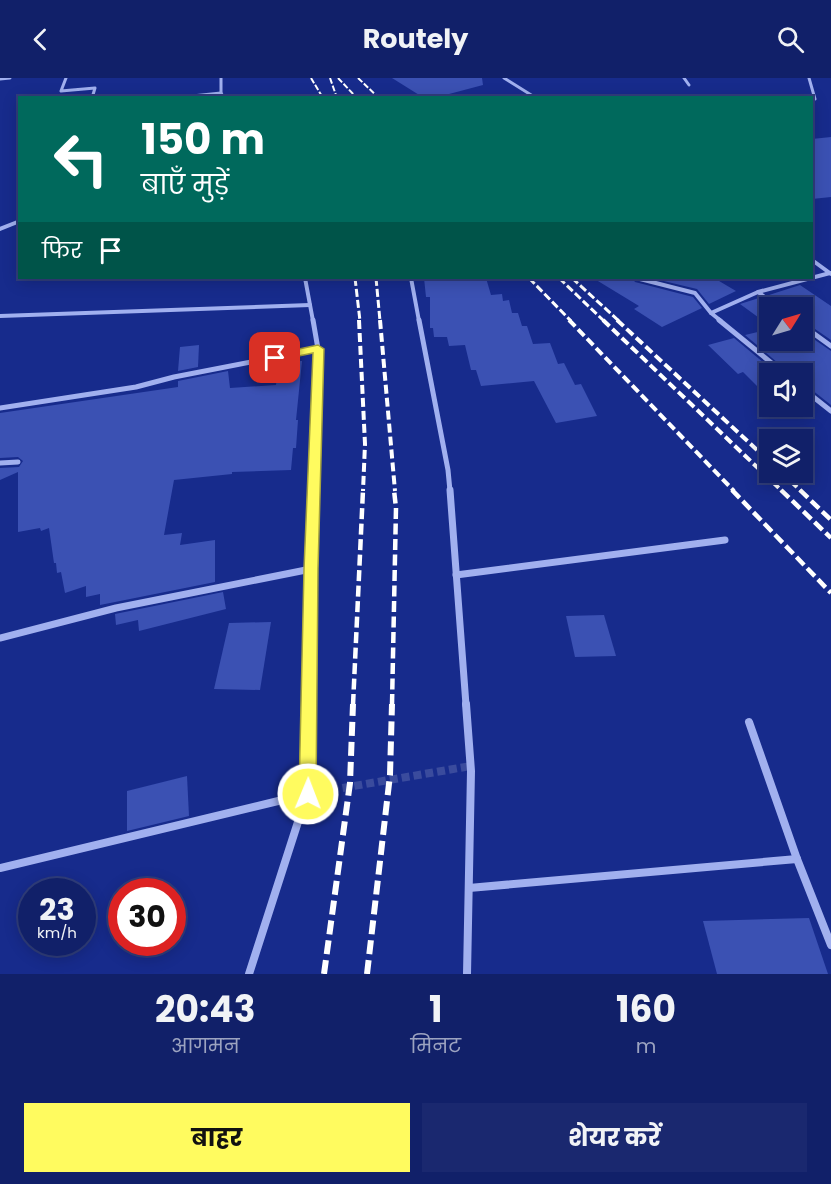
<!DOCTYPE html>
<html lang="hi">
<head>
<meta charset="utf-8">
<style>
	:root { --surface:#112069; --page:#1a286f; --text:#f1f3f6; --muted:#9ca3c0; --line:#303e7d; --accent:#fffb5f }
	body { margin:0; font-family:Poppins,"Noto Sans Devanagari",sans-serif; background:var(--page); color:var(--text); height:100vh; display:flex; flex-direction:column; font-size:22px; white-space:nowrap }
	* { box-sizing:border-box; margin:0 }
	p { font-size:20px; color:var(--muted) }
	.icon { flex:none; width:33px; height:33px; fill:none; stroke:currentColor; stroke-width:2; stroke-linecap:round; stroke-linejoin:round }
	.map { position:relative; height:896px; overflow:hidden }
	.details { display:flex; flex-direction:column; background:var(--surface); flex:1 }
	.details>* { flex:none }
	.guide { position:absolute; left:18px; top:18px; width:795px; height:183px; border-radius:0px; box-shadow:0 3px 15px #0003,0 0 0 2px var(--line); background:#00695c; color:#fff; overflow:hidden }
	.needle { width:39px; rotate:53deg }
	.controls { position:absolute; left:759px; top:219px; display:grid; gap:12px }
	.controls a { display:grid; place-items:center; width:54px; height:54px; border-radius:0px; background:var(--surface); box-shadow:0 3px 15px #0003,0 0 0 2px var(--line); font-size:30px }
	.speed { position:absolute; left:18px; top:800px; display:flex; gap:12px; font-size:30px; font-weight:700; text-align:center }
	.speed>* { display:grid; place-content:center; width:78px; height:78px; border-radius:50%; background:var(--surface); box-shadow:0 3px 15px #0003,0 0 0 2px var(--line); line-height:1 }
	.speed small { font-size:15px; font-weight:400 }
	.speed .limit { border:9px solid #d22; background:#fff; color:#111 }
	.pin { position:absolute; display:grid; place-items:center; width:51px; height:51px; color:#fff; margin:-26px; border-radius:12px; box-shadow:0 3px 9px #0006 }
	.me { position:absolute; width:66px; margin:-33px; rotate:1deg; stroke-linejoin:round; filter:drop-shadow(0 0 4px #0008) }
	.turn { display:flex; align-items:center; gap:21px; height:126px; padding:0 24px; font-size:27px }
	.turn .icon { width:78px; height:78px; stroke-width:2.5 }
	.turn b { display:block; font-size:42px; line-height:51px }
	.then { display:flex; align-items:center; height:57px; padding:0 24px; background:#0003; gap:12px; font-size:22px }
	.eta { display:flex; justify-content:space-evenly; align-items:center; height:102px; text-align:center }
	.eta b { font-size:36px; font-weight:700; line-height:42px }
	.cta { display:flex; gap:12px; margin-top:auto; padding:12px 24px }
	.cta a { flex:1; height:69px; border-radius:0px; background:var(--accent); color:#111; font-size:24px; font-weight:700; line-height:69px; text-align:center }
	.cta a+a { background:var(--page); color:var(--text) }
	header { display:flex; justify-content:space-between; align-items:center; height:78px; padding:0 24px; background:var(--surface); font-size:27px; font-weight:700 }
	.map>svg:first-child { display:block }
	.building { fill:#3b51b3 }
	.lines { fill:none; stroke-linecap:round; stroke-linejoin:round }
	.street-tunnel { stroke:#3a4b9d; stroke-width:8; stroke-dasharray:8 4; stroke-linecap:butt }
	.street-far4 { stroke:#a1b0ef; stroke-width:3 }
	.street-far3 { stroke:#a1b0ef; stroke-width:4 }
	.street-far2 { stroke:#a1b0ef; stroke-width:5 }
	.street-far1 { stroke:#a1b0ef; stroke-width:7 }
	.street { stroke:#a1b0ef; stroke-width:8 }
	.rail-far4 { stroke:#fff; stroke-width:2; stroke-dasharray:6 2; stroke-linecap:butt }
	.rail-far3 { stroke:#fff; stroke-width:3; stroke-dasharray:8 3; stroke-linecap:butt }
	.rail-far2 { stroke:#fff; stroke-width:4; stroke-dasharray:9 4; stroke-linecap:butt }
	.rail-far1 { stroke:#fff; stroke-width:4.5; stroke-dasharray:11 4.5; stroke-linecap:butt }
	.rail { stroke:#fff; stroke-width:6; stroke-dasharray:14 6; stroke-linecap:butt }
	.route { fill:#fffb5f; stroke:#a6a33e; stroke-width:1.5 }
</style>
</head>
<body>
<header><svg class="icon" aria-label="back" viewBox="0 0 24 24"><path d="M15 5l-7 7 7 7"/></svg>Routely<svg class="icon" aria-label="search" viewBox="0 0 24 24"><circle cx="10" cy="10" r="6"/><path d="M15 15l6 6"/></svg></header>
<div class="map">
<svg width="831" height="896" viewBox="0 0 831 896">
	<rect width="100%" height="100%" fill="#172b8c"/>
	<!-- building -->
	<g class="building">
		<path d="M392,0H482L483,7L434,20H424Z"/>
		<path d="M831,59V119L812,121V61Z"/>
		<path d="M424,200H486L491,217L502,216L503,223L509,222L512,235H518L522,248H527L533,266L550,265L558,286L564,285L575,307L581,306L597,338L556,345L534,303L481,308L476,292H471L465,267L449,268L447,259H434L433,250H430V219H426Z"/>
		<path d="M593,200H632L635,204L693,219L702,230L662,249L634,231L639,228Z"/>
		<path d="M651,200H714L736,213L709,226L697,211Z"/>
		<path d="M800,207L831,228V262L802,242V230H783L769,217Z"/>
		<path d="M759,220L772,230H770V248L740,226Z"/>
		<path d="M770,251V262H802V253L831,273V327L802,304V296H791L745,257Z"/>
		<path d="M734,260L770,290V321L743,294L738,296L708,267Z"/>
		<path d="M199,267L198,289L178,293L180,269Z"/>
		<path d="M302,283L296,342H298L296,370H293L291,392L232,394V396L174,402L164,457L182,455L180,467L215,462V504L100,527V516L86,519V508L65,515L61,494L57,495L56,485H54L49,450L41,453L40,450L18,454V394L0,402V390L19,389L23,383L18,379L0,380V335L178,309V303L228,293L230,310L276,307L279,284Z"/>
		<path d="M223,514L226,531L139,553L138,542L116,547L115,536Z"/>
		<path d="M604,537L616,578L575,579L566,538Z"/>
		<path d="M271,544L260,612L214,611L229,545Z"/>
		<path d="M187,698L189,738L127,753V713Z"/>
		<path d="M809,840L828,896H717L703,843Z"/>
	</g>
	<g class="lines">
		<!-- street-tunnel -->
		<path class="street-tunnel" d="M307,716L471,688"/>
		<!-- street-far4 -->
		<g class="street-far4">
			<path d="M66,0L61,13L95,10L92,20"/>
			<path d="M221,0V15L224,20"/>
			<path d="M504,0L536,20"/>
			<path d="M684,0L689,7"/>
			<path d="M809,0L815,21"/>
			<path d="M0,1L10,0"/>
			<path d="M173,20L221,15"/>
		</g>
		<!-- street-far3 -->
		<g class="street-far3">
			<path d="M0,151L20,143"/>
			<path d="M812,182L831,196"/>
			<path d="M305,200L313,243"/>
			<path d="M411,200L419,243"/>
			<path d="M636,200L695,215L711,235"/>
			<path d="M758,214L779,230"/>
			<path d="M0,238L310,227"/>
			<path d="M721,243L711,235L758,214L830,195"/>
		</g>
		<!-- street-far2 -->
		<g class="street-far2">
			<path d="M313,242L318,271L313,413"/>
			<path d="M419,242L448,392L450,413"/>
			<path d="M719,242L785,296"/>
			<path d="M802,247L831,268"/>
			<path d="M802,310L831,333"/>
			<path d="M0,330L136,309L174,299L318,271"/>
			<path d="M0,385L18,384"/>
		</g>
		<!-- street-far1 -->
		<g class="street-far1">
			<path d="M450,412L466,627"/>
			<path d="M456,497L725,462"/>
			<path d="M0,560L116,530L311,491"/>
			<path d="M309,627L314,412"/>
		</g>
		<!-- street -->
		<g class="street">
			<path d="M466,626L471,693L467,896"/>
			<path d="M749,644L797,781L831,867"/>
			<path d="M0,790L307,716"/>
			<path d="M469,810L797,781"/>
			<path d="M249,896L307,716L309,626"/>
		</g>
		<!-- rail-far4 -->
		<g class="rail-far4">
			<path d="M311,0L323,20"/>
			<path d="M330,0L337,20"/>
			<path d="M338,0L357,20"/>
			<path d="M358,0L379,20"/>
		</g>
		<!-- rail-far3 -->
		<g class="rail-far3">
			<path d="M355,200L360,243"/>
			<path d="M376,200L380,243"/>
			<path d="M529,200L571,243"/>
			<path d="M559,200L604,243"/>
			<path d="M572,200L619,243"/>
		</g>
		<!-- rail-far2 -->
		<g class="rail-far2">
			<path d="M359,242L365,366L363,413"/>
			<path d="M380,242L395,413"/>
			<path d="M569,242L734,413"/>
			<path d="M603,242L782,413"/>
			<path d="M617,242L770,384"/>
			<path d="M781,394L801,413"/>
		</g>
		<!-- rail-far1 -->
		<g class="rail-far1">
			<path d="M732,412L831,515"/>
			<path d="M781,412L831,460"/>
			<path d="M800,412L831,442"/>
			<path d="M353,627L363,412"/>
			<path d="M392,627L396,430L394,412"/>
		</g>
		<!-- rail -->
		<g class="rail">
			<path d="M324,896L350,705L353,626"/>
			<path d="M367,896L390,697L392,626"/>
		</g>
	</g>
	<!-- route -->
	<path class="route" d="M318,267L324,271L318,491L316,716L314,722L308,725L301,722L299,716L304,491L313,275L275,283L270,280L275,276Z"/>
</svg>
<div class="controls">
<a><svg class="needle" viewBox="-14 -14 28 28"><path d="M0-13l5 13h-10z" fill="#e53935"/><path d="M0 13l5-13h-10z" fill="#9ca3c0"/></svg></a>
<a><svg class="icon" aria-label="sound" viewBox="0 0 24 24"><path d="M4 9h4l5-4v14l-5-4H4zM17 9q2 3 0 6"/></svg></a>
<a><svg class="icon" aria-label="layers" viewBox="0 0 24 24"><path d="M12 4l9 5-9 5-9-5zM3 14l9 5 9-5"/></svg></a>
</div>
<div class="speed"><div>23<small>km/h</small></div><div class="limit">30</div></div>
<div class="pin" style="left:275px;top:280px;background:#d93025"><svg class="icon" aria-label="arrive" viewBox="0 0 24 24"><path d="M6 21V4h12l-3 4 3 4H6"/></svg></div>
<svg class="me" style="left:308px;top:716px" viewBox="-20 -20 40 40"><circle r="17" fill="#fffb5f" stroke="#fff" stroke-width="3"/><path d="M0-11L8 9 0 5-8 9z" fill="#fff"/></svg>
<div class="guide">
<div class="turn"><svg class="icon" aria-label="left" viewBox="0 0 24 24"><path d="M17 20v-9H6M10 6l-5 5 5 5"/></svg><div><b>150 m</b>बाएँ मुड़ें</div></div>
<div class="then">फिर<svg class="icon" aria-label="arrive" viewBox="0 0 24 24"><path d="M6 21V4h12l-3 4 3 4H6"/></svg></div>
</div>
</div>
<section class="details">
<div class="eta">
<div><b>20:43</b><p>आगमन</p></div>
<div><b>1</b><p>मिनट</p></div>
<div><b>160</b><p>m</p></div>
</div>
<div class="cta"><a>बाहर</a><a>शेयर करें</a></div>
</section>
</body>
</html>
